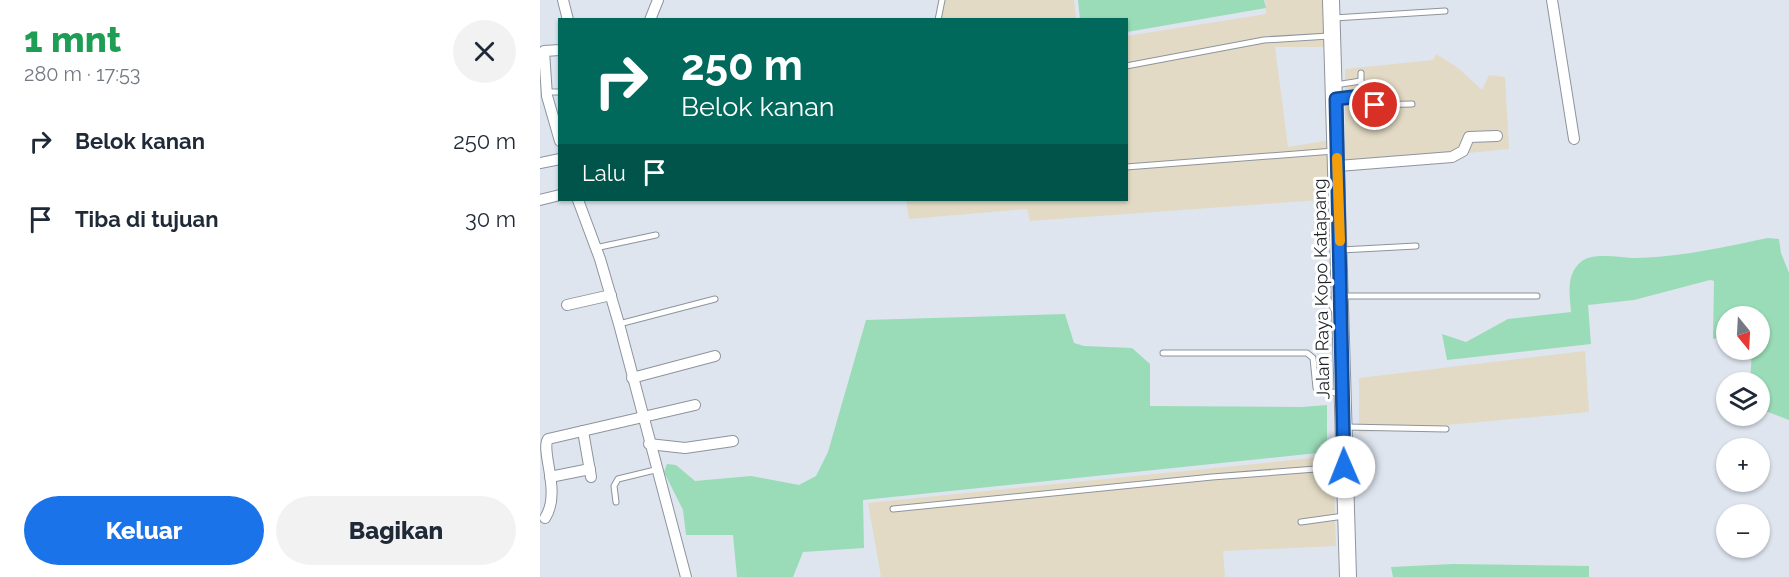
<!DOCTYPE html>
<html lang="id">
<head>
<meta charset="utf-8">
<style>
	:root { --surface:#fff; --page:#f2f2f3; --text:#1f2937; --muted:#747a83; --accent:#1a73e8 }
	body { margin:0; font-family:Raleway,sans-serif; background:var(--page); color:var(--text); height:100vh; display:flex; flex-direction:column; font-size:22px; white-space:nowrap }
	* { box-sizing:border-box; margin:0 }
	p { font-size:20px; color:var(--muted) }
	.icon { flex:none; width:33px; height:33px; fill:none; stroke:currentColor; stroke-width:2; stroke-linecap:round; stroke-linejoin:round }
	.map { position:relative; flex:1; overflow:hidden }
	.details { display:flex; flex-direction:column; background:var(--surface); width:540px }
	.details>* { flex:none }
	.banner { position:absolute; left:18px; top:18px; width:570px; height:183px; border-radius:0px; box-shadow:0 2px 4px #0004; background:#00695c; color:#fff; overflow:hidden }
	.needle { width:39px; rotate:162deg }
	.fabs { position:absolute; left:1176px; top:306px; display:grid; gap:12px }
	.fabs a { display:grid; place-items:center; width:54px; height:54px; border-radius:50%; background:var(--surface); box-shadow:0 2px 4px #0004; font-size:30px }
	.pin { position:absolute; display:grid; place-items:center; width:51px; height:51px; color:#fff; margin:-26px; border:3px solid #fff; border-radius:50%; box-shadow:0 2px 6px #0007 }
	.me { position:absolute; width:66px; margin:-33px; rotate:359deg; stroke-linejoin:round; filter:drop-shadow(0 0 4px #0008) }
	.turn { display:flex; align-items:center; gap:21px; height:126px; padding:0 24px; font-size:27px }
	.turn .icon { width:78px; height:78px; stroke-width:2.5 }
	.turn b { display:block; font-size:42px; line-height:51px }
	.then { display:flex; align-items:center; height:57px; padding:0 24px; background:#0003; gap:12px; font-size:22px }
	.round { display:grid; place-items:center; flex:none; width:63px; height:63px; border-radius:32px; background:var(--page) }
	.overview { display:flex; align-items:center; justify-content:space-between; height:102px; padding:0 24px }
	h1 { font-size:36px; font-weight:800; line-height:45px; color:#1e9e55 }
	.cta { display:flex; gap:12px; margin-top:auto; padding:12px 24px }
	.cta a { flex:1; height:69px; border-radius:36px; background:var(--accent); color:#fff; font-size:24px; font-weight:800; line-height:69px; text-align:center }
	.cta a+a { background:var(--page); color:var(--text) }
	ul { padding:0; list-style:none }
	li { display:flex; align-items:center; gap:18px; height:78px; padding:0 24px }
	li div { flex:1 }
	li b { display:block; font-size:22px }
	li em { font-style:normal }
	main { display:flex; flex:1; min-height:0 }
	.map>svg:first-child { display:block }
	.industrial { fill:#e2dac4 }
	.green { fill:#9adcb7 }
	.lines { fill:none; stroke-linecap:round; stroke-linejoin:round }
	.lane-casing { stroke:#8e949d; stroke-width:7 }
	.street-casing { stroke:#8e949d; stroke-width:12 }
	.primary-casing { stroke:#8e949d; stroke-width:18 }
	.lane { stroke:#fff; stroke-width:5 }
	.street { stroke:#fff; stroke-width:10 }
	.primary { stroke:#fff; stroke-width:16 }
	.route-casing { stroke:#114b97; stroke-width:15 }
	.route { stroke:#1a73e8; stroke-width:10 }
	.slow { stroke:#f59e0b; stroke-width:10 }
	.labels { text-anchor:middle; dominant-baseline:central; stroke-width:6; stroke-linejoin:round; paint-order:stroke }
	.street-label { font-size:18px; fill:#1f2125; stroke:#fff }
</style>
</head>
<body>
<main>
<section class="details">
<div class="overview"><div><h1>1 mnt</h1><p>280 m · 17:53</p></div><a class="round"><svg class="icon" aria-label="close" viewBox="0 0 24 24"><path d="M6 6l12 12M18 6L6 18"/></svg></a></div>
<ul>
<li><svg class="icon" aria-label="right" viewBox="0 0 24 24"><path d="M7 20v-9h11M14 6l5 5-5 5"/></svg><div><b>Belok kanan</b></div><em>250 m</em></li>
<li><svg class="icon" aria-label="arrive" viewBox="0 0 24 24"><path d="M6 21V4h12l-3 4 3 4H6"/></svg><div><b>Tiba di tujuan</b></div><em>30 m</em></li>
</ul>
<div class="cta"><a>Keluar</a><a>Bagikan</a></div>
</section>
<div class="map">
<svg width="1249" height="577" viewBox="0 0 1249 577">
	<rect width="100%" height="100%" fill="#dee5ef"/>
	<!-- industrial -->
	<g class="industrial">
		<path d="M400,0H534L536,19L395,20Z"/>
		<path d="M725,0H788L792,47H735L748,147L791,140L793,199L490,221L487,209L369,219L366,200H586L587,36L726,14Z"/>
		<path d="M896,54L918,68L942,90L949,75L965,77L969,149L805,165V69L893,60Z"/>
		<path d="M1045,351L1049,412L819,433V378Z"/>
		<path d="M793,456L796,546L683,551L685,577H341L328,503Z"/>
	</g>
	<!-- green -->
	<g class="green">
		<path d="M538,0H724L726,8L587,32L586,20L540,19Z"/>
		<path d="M1228,238L1239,239L1241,253L1249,273V420L1220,409V382H1210L1212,350H1220V316H1186V336L1173,339L1174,281L1170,280L1094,300L1048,305L1051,344L907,360L902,334L926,342L968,319L1031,312C1030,295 1025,274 1042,261C1055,252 1080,258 1096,258C1140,257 1185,247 1228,238Z"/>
		<path d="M525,314L534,343L544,346L592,348L610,364V406L762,407L787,405V452L323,500L324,548L263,552L253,577H197L193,535H146L143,510L124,472L127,464L136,465L155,481L211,476L259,485L276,476L288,452L326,320Z"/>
		<path d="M913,564L1049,566V577H853L851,567Z"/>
	</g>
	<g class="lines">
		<!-- lane casing -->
		<g class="lane-casing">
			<g id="lane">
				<path d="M794,18L905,11"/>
				<path d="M398,20L402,0"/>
				<path d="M586,66L724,40L789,36"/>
				<path d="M795,85L821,81"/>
				<path d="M7,92H20"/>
				<path d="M821,96V73"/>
				<path d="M796,98L821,96L827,105L872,104"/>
				<path d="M586,167L794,151"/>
				<path d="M55,248L116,235"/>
				<path d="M801,250L876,246"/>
				<path d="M803,296H997"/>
				<path d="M787,297L794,310"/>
				<path d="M79,324L175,299"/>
				<path d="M623,353H767L773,358L776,388L800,394"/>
				<path d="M806,427L906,429"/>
				<path d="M76,502L74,486L78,479L115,470"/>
				<path d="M353,509L672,477L802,467"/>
				<path d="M761,522L804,516"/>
			</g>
		</g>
		<!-- street casing -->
		<g class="street-casing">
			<g id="street">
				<path d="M23,0L28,20"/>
				<path d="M1012,0L1034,139"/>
				<path d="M110,20L118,0"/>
				<path d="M20,50L4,51L7,96L20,141"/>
				<path d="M0,163L20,159"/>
				<path d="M798,166L912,157L923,151L929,137L957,136"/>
				<path d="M0,200L20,195"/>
				<path d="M38,200L60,259L79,324L146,577"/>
				<path d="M27,305L71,295"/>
				<path d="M92,378L175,356"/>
				<path d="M43,431L51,477"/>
				<path d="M109,444L145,448L193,441"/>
				<path d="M10,477L50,469"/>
				<path d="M5,518C22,492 0,451 8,439L155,405"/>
			</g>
		</g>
		<!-- primary casing -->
		<g class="primary-casing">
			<path id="primary" d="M791,0L808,577"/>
		</g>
		<!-- lane -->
		<use href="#lane" class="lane"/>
		<!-- street -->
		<use href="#street" class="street"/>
		<!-- primary -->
		<use href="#primary" class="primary"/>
	</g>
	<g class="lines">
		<!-- route casing -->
		<g class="route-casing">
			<path id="route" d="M804,467L796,99L821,96L824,103L835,105"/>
		</g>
		<!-- route -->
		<use href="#route" class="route"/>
		<!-- slow -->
		<path class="slow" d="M797,158L800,241"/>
	</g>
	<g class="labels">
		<!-- street labels -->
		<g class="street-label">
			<text transform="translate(781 289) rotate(-91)">Jalan Raya Kopo Katapang</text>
		</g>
	</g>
</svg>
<div class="fabs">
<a><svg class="needle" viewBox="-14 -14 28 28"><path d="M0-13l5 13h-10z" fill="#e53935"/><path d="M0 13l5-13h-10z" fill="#747a83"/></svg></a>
<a><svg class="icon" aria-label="layers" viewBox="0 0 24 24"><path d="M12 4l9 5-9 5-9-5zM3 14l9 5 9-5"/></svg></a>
<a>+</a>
<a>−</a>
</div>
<div class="pin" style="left:835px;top:105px;background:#d93025"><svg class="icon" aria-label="arrive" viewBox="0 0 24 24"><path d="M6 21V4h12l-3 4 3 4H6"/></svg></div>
<svg class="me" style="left:804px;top:467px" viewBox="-20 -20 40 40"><circle r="19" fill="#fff"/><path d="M0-13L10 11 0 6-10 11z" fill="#1a73e8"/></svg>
<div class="banner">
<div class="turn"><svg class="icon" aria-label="right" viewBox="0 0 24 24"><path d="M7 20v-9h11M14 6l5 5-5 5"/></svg><div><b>250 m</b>Belok kanan</div></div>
<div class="then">Lalu<svg class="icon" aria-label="arrive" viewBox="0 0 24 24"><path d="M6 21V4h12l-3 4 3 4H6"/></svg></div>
</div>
</div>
</main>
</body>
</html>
